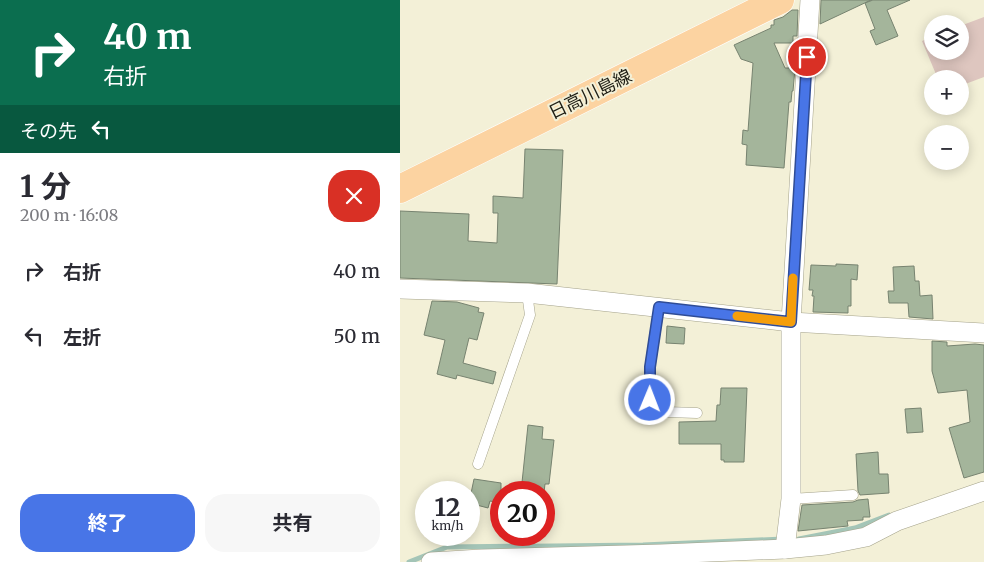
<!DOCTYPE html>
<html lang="ja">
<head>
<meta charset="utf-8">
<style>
	:root { --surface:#fff; --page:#f7f7f7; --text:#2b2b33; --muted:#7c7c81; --accent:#4875e7 }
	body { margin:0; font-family:Merriweather,"Noto Sans JP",serif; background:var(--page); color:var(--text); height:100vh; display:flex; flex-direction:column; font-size:19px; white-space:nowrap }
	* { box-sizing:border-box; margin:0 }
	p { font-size:16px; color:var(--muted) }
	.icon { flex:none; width:28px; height:28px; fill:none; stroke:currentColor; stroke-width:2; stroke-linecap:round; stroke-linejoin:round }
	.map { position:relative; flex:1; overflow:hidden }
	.panel { display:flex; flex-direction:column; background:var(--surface); width:400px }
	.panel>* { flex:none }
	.banner { background:#0b6e4f; color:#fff; overflow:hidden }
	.fabs { position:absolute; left:524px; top:15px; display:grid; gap:10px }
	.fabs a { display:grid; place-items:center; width:45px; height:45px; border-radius:50%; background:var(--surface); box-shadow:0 2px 12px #0003; font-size:25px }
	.speed { position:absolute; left:15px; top:481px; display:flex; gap:10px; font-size:25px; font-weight:700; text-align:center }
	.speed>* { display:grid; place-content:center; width:65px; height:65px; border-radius:50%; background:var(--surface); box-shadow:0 2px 12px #0003; line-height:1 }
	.speed small { font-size:12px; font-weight:400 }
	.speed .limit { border:8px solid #d22; background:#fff; color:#111 }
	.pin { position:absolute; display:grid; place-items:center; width:42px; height:42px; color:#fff; margin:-21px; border:2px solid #fff; border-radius:50%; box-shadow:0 1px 5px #0007 }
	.me { position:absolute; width:55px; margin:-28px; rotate:1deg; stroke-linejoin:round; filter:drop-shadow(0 0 4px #0008) }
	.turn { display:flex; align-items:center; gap:18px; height:105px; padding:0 20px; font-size:22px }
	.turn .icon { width:65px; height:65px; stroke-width:2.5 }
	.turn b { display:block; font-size:35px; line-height:42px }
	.then { display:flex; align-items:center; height:48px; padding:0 20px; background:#0003; gap:10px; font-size:19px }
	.round { display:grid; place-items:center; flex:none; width:52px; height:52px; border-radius:20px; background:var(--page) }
	.head { display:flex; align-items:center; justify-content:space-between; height:85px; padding:0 20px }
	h1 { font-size:30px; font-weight:700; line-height:38px }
	.action { display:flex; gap:10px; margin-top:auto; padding:10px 20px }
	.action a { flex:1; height:58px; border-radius:20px; background:var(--accent); color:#fff; font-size:20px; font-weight:700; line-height:58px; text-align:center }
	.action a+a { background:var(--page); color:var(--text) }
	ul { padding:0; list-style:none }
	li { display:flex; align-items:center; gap:15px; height:65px; padding:0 20px }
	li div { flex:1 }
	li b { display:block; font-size:19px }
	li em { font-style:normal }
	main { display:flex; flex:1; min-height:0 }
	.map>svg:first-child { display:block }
	.green { fill:#dec6bf }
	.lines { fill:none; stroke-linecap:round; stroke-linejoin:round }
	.stream { stroke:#a4c5b7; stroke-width:5 }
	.building { fill:#a4b59b; stroke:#778370 }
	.service-casing { stroke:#a4a28a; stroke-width:11 }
	.minor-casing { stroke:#a4a28a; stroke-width:20 }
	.primary-casing { stroke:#fff; stroke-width:29 }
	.service { stroke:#fff; stroke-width:10 }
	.minor { stroke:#fff; stroke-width:19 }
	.primary { stroke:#fcd3a1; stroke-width:28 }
	.route-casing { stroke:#2f4c96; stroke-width:12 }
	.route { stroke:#4875e7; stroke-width:9 }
	.slow { stroke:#f59e0b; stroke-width:9 }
	.labels { text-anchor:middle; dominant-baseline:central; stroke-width:4; stroke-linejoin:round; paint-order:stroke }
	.street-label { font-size:18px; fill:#1d1c13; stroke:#f3f0d7 }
</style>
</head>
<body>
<main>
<section class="panel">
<div class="banner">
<div class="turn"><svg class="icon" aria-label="right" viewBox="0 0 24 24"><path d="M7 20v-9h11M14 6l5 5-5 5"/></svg><div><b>40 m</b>右折</div></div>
<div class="then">その先<svg class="icon" aria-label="left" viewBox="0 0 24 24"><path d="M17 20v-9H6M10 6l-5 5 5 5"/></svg></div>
</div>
<div class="head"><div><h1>1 分</h1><p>200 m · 16:08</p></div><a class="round" style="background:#d93025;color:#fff"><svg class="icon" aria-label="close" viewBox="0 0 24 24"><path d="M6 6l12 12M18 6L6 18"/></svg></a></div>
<ul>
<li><svg class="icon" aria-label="right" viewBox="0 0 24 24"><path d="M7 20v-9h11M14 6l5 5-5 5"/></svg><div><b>右折</b></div><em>40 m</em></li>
<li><svg class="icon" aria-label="left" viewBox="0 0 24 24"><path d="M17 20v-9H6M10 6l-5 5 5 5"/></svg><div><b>左折</b></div><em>50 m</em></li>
</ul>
<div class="action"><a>終了</a><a>共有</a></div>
</section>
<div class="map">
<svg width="584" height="562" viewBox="0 0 584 562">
	<rect width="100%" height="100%" fill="#f3f0d7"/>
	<!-- green -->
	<path class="green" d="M584,17V77L560,86V79H538L522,41L532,37V51H560V26Z"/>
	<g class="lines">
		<!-- stream -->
		<g class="stream">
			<path d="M399,539L455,528L489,515"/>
			<path d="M9,562L47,547L243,545L383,539"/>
		</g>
	</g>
	<!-- building -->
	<g class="building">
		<path d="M421,0H471L420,24Z"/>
		<path d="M473,0H510L487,10L498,36L476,45L470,31L475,29L465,3Z"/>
		<path d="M392,10H398L397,36H393V43H374L385,68H395L393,91H392L391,102H389L384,168L346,165L347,145L342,144L343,130L348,131L353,63L341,59L334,45L371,28V25H374V20L383,17Z"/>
		<path d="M125,149L163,150L157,284L0,278V211L69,214L68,241L97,243L98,213H93V196L123,198Z"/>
		<path d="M436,264L458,265L457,280L451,279V306H448V313L413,312L414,296H412L413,290H409L411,265L436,266Z"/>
		<path d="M514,266L515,281H519L520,296L532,295L533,319L509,317L508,303H489L488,291H494L493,267Z"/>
		<path d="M32,301L57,302L79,308L78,312L84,313L77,340L69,338L63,363L96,372L93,384L57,375L56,379L37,374L45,340L24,335Z"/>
		<path d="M267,326L285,328L284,344L266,343Z"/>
		<path d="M532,341L547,342V346L575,344L584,345V472L564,478L549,428L570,422L567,390L538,393L532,371Z"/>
		<path d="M321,388H347L344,462H324V460H321V444H279V422L316,421L317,405H320Z"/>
		<path d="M521,408L523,432L507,433L505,409Z"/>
		<path d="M128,425L143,427L142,439L154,440L149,484H145L144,492H121Z"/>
		<path d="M478,452L479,474H488L489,493L460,495L458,491L456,454Z"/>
		<path d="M74,479L101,483V503L90,501L88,508L69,503Z"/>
		<path d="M468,499L470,517H463V520L447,521L448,526L398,531L402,505L453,502L458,500Z"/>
	</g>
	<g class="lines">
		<!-- service casing -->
		<g class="service-casing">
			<g id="service">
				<path d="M259,307L250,367V400L256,409L267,412L297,413"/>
				<path d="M78,464L130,315L127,293"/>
				<path d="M391,499L453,495"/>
			</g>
		</g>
		<!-- minor casing -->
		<g class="minor-casing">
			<g id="minor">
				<path d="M0,289L127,293L391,322L584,333"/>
				<path d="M385,549L391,499V322L410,0"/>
				<path d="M31,562L81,559L261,554L385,549L426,545L466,537L497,521L584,491"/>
			</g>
		</g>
		<!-- primary casing -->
		<g class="primary-casing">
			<path id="primary" d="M0,189L380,0"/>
		</g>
		<!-- service -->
		<use href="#service" class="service"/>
		<!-- minor -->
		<use href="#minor" class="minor"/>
		<!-- primary -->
		<use href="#primary" class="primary"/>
	</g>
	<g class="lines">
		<!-- route casing -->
		<g class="route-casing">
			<path id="route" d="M250,400V367L259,307L391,322L407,57"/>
		</g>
		<!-- route -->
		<use href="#route" class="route"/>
		<!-- slow -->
		<path class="slow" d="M337,316L391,322L393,278"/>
	</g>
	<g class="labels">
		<!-- street labels -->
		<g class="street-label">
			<text transform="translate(190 94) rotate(-26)">日高川島線</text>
		</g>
	</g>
</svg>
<div class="fabs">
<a><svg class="icon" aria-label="layers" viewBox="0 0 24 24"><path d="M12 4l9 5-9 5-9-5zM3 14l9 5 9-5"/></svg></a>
<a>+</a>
<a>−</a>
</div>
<div class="speed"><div>12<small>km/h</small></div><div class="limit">20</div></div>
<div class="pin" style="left:407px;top:57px;background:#d93025"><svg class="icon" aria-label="arrive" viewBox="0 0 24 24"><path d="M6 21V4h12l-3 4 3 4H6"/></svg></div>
<svg class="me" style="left:250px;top:400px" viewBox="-20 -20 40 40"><circle r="17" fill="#4875e7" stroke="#fff" stroke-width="3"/><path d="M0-11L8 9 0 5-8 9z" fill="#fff"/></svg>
</div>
</main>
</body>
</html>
